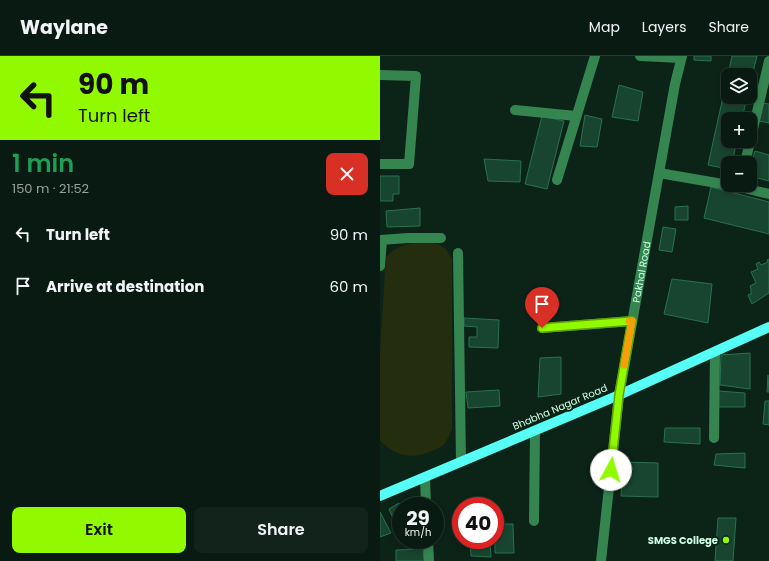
<!DOCTYPE html>
<html lang="en">
<head>
<meta charset="utf-8">
<style>
	:root { --surface:#091a12; --page:#12231b; --text:#f1f3f6; --muted:#99a19f; --line:#293832; --accent:#91fa00 }
	body { margin:0; font-family:Poppins,sans-serif; background:var(--page); color:var(--text); height:100vh; display:flex; flex-direction:column; font-size:15px; white-space:nowrap }
	* { box-sizing:border-box; margin:0 }
	p { font-size:13px; color:var(--muted) }
	.icon { flex:none; width:22px; height:22px; fill:none; stroke:currentColor; stroke-width:2; stroke-linecap:round; stroke-linejoin:round }
	.map { position:relative; flex:1; overflow:hidden }
	.panel { display:flex; flex-direction:column; background:var(--surface); width:380px }
	.panel>* { flex:none }
	.banner { background:#91fa00; color:#111; overflow:hidden }
	.fabs { position:absolute; left:341px; top:12px; display:grid; gap:8px }
	.fabs a { display:grid; place-items:center; width:36px; height:36px; border-radius:8px; background:var(--surface); box-shadow:0 2px 6px #0003,0 0 0 1px var(--line); font-size:20px }
	.speed { position:absolute; left:12px; top:441px; display:flex; gap:8px; font-size:20px; font-weight:700; text-align:center }
	.speed>* { display:grid; place-content:center; width:52px; height:52px; border-radius:50%; background:var(--surface); box-shadow:0 2px 6px #0003,0 0 0 1px var(--line); line-height:1 }
	.speed small { font-size:10px; font-weight:400 }
	.speed .limit { border:6px solid #d22; background:#fff; color:#111 }
	.pin { position:absolute; display:grid; place-items:center; width:34px; height:34px; color:#fff; margin:-41px -17px; border-radius:50% 50% 50% 0; rotate:-45deg; box-shadow:0 0 4px #0007 }
	.pin .icon { rotate:45deg }
	.me { position:absolute; width:44px; margin:-22px; rotate:6deg; stroke-linejoin:round; filter:drop-shadow(0 0 3px #0008) }
	.turn { display:flex; align-items:center; gap:14px; height:84px; padding:0 12px; font-size:18px }
	.turn .icon { width:52px; height:52px; stroke-width:2.5 }
	.turn b { display:block; font-size:28px; line-height:34px }
	.round { display:grid; place-items:center; flex:none; width:42px; height:42px; border-radius:8px; background:var(--page) }
	.head { display:flex; align-items:center; justify-content:space-between; height:68px; padding:0 12px }
	h1 { font-size:24px; font-weight:600; line-height:30px; color:#1e9e55 }
	.primary-button { display:flex; gap:8px; margin-top:auto; padding:8px 12px }
	.primary-button a { flex:1; height:46px; border-radius:8px; background:var(--accent); color:#111; font-size:16px; font-weight:600; line-height:46px; text-align:center }
	.primary-button a+a { background:var(--page); color:var(--text) }
	ul { padding:0; list-style:none }
	li { display:flex; align-items:center; gap:12px; height:52px; padding:0 12px }
	li div { flex:1 }
	li b { display:block; font-size:15px }
	li em { font-style:normal }
	header { display:flex; align-items:center; gap:24px; box-sizing:border-box; height:56px; padding:0 20px; background:var(--surface); border-bottom:1px solid var(--line) }
	header strong { font-size:19px }
	nav { display:flex; gap:22px; margin-inline-start:auto; font-size:14px }
	main { display:flex; flex:1; min-height:0 }
	.map>svg:first-child { display:block }
	.green { fill:#252d0f }
	.building { fill:#18452f; stroke:#28724f }
	.lines { fill:none; stroke-linecap:round; stroke-linejoin:round }
	.minor { stroke:#358551; stroke-width:10 }
	.major { stroke:#56fff6; stroke-width:10 }
	.route-casing { stroke:#5ea200; stroke-width:10 }
	.route { stroke:#91fa00; stroke-width:7 }
	.slow { stroke:#f59e0b; stroke-width:7 }
	.poi-dot { fill:#91fa00; stroke:#0c2318; stroke-width:1.5 }
	.labels { text-anchor:middle; dominant-baseline:central; stroke-width:4; stroke-linejoin:round; paint-order:stroke }
	.street-label { font-size:10px; fill:#cfffe4; stroke:#0c2318 }
	.poi-label { font-size:10px; font-weight:bold; fill:#cfffe4; stroke:#0c2318; text-anchor:end }
</style>
</head>
<body>
<header>
<strong>Waylane</strong>
<nav><a>Map</a><a>Layers</a><a>Share</a></nav>
</header>
<main>
<section class="panel">
<div class="banner">
<div class="turn"><svg class="icon" aria-label="left" viewBox="0 0 24 24"><path d="M17 20v-9H6M10 6l-5 5 5 5"/></svg><div><b>90 m</b>Turn left</div></div>
</div>
<div class="head"><div><h1>1 min</h1><p>150 m · 21:52</p></div><a class="round" style="background:#d93025;color:#fff"><svg class="icon" aria-label="close" viewBox="0 0 24 24"><path d="M6 6l12 12M18 6L6 18"/></svg></a></div>
<ul>
<li><svg class="icon" aria-label="left" viewBox="0 0 24 24"><path d="M17 20v-9H6M10 6l-5 5 5 5"/></svg><div><b>Turn left</b></div><em>90 m</em></li>
<li><svg class="icon" aria-label="arrive" viewBox="0 0 24 24"><path d="M6 21V4h12l-3 4 3 4H6"/></svg><div><b>Arrive at destination</b></div><em>60 m</em></li>
</ul>
<div class="primary-button"><a>Exit</a><a>Share</a></div>
</section>
<div class="map">
<svg width="389" height="505" viewBox="0 0 389 505">
	<rect width="100%" height="100%" fill="#0c2318"/>
	<!-- green -->
	<path class="green" d="M54,187L65,192L72,203V373C70,377 68,383 65,387C62,391 56,393 52,395C30,404 17,400 0,385V294L6,201C22,185 33,187 54,187Z"/>
	<!-- building -->
	<g class="building">
		<path d="M314,0H331V5L314,4Z"/>
		<path d="M352,0H377L370,29V19H348V41H367L362,63H348V85H357L352,107H348V113L328,109Z"/>
		<path d="M239,29L263,36L258,65L232,61Z"/>
		<path d="M383,47L389,48V67L379,65Z"/>
		<path d="M205,59L222,63L217,91L200,90Z"/>
		<path d="M162,60L184,65L167,133L145,128Z"/>
		<path d="M375,95L389,99V125L370,120V111Z"/>
		<path d="M104,103L141,105L140,126L108,125Z"/>
		<path d="M0,120H19V138H13V145H0Z"/>
		<path d="M331,131L389,146V178L324,162Z"/>
		<path d="M308,150V164H295V151Z"/>
		<path d="M40,152V170L7,171L6,155Z"/>
		<path d="M283,171L296,173L292,196L279,194Z"/>
		<path d="M389,203V237L372,248L368,239L371,238V233L370,230L376,227L371,216L378,213L376,208L379,206L381,209L388,206L387,204Z"/>
		<path d="M292,223L332,228L328,267L284,258Z"/>
		<path d="M84,262L119,264L118,292L89,291V281H97V271L84,270Z"/>
		<path d="M370,297V333L340,329L341,299Z"/>
		<path d="M181,301V338L158,341L160,302Z"/>
		<path d="M388,319L389,336H387Z"/>
		<path d="M119,334L120,350L88,352L86,336Z"/>
		<path d="M338,335L365,337V351H338Z"/>
		<path d="M385,345H389V369L383,368Z"/>
		<path d="M285,372H320V388L284,386Z"/>
		<path d="M365,397V412L334,409L336,398Z"/>
		<path d="M243,406L278,407V441L241,440Z"/>
		<path d="M19,447L21,451V475L19,476L9,453Z"/>
		<path d="M0,456L11,477L0,481Z"/>
		<path d="M338,462H356L353,505H335Z"/>
		<path d="M115,468H133L134,497H115Z"/>
		<path d="M90,484H110L111,501L91,500Z"/>
		<path d="M43,493L44,505H16V494Z"/>
	</g>
	<g class="lines">
		<!-- minor -->
		<g class="minor">
			<path d="M260,0L301,2"/>
			<path d="M0,19L36,20L29,108H0"/>
			<path d="M135,54L196,60"/>
			<path d="M365,107L389,5"/>
			<path d="M279,117L360,131L389,138"/>
			<path d="M177,124L215,0"/>
			<path d="M0,184L28,182H61"/>
			<path d="M78,197L81,405"/>
			<path d="M0,210L2,184"/>
			<path d="M162,272L252,265"/>
			<path d="M334,382L335,296"/>
			<path d="M45,421L46,450"/>
			<path d="M154,465L155,375"/>
			<path d="M48,484L49,505"/>
			<path id="s1" d="M221,505L239,339L295,28L302,0"/>
		</g>
		<!-- major -->
		<path class="major" d="M0,440L239,339L389,271"/>
	</g>
	<g class="lines">
		<!-- route casing -->
		<g class="route-casing">
			<path id="route" d="M162,272L252,265L239,339L231,414"/>
		</g>
		<!-- route -->
		<use href="#route" class="route"/>
		<!-- slow -->
		<path class="slow" d="M244,309L252,265H249"/>
	</g>
	<!-- markers -->
	<circle class="poi-dot" cx="346" cy="484" r="4"/>
	<g class="labels">
		<!-- street labels -->
		<g class="street-label">
			<text stroke="none"><textPath href="#s1" startOffset="292">Pakhal Road</textPath></text>
			<text transform="translate(180 351) rotate(-23)">Bhabha Nagar Road</text>
		</g>
		<!-- poi labels -->
		<g class="poi-label">
			<text x="338" y="484">SMGS College</text>
		</g>
	</g>
</svg>
<div class="fabs">
<a><svg class="icon" aria-label="layers" viewBox="0 0 24 24"><path d="M12 4l9 5-9 5-9-5zM3 14l9 5 9-5"/></svg></a>
<a>+</a>
<a>−</a>
</div>
<div class="speed"><div>29<small>km/h</small></div><div class="limit">40</div></div>
<div class="pin" style="left:162px;top:272px;background:#d93025"><svg class="icon" aria-label="arrive" viewBox="0 0 24 24"><path d="M6 21V4h12l-3 4 3 4H6"/></svg></div>
<svg class="me" style="left:231px;top:414px" viewBox="-20 -20 40 40"><circle r="19" fill="#fff"/><path d="M0-13L10 11 0 6-10 11z" fill="#91fa00"/></svg>
</div>
</main>
</body>
</html>
